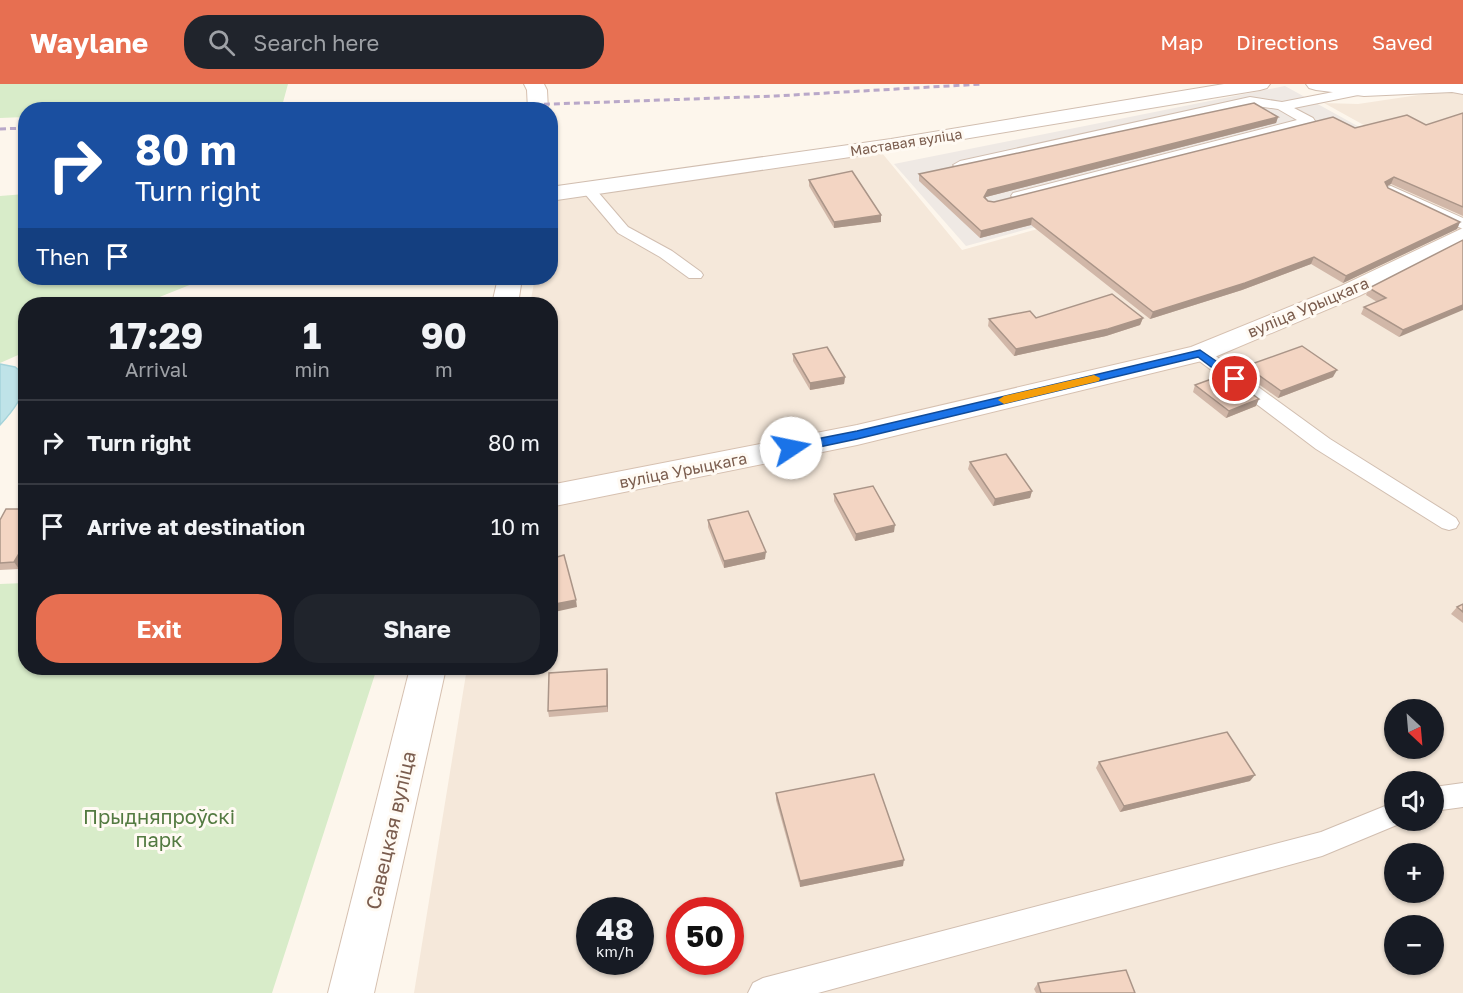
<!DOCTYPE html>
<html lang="en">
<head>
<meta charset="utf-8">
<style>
	:root { --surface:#171b24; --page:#20242c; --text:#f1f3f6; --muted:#9ea1a6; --line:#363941; --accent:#e76f51 }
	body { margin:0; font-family:"Golos Text",sans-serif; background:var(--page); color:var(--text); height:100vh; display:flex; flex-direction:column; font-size:22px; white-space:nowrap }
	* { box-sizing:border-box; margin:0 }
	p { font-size:20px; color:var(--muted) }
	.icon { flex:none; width:33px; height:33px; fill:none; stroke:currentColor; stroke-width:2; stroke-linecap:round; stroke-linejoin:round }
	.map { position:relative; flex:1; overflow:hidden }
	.side { position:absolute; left:18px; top:213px; width:540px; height:378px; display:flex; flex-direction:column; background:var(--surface); border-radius:24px; box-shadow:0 2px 4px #0004 }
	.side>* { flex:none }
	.top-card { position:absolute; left:18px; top:18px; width:540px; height:183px; border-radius:24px; box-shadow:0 2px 4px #0004; background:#1a4fa0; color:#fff; overflow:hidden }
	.needle { width:39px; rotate:154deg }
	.fabs { position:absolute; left:1384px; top:615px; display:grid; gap:12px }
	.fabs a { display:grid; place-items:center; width:60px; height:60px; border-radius:50%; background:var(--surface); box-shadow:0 2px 4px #0004; font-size:30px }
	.speed { position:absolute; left:576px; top:813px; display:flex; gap:12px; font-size:30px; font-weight:700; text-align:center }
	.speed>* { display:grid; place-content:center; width:78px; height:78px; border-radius:50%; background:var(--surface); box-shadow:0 2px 4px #0004; line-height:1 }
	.speed small { font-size:15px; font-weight:400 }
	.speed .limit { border:9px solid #d22; background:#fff; color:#111 }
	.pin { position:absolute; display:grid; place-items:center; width:51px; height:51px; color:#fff; margin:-26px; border:3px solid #fff; border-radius:50%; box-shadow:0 2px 6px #0007 }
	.me { position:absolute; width:66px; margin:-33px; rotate:79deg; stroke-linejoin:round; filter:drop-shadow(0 0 4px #0008) }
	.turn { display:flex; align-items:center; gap:21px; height:126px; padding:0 18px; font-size:27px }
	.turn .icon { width:78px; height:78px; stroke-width:2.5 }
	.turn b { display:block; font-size:42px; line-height:51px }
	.then { display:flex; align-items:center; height:57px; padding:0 18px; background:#0003; gap:12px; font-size:22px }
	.eta { display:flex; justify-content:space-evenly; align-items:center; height:102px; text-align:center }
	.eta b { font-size:36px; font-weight:700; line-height:42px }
	.primary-button { display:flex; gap:12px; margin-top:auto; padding:12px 18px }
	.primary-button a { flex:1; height:69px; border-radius:24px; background:var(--accent); color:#fff; font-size:24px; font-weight:700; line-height:69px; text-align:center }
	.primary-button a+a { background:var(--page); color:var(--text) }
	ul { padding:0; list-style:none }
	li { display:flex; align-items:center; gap:18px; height:84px; padding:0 18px; border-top:2px solid var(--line) }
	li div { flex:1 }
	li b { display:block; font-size:22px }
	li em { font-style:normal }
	header { display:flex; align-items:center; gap:36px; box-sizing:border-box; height:84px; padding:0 30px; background:var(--accent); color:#fff }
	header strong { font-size:28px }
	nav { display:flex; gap:33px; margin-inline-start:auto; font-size:21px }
	.search { width:420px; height:54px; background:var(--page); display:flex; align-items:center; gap:15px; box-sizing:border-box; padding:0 21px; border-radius:24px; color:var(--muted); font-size:22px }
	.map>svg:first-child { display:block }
	.residential { fill:#f5e8da; fill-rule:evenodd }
	.industrial { fill:#efe9e4 }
	.green { fill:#d8ecc9 }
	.water { fill:#bfe3e8; stroke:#a5d3da; stroke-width:1.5 }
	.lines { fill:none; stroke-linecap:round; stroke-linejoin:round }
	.lane-casing { stroke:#d1beb0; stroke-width:2 }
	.street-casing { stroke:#d1beb0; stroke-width:2 }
	.secondary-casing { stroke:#d6c0b0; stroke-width:2 }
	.lane { fill:#fff; fill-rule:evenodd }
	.street { fill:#fff; fill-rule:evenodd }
	.secondary { fill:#fff; fill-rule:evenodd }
	.rail { stroke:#b9a8c9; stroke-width:3; stroke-dasharray:6 4; stroke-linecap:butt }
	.wall { fill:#d1b7a8 }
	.shaded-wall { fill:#aa9588 }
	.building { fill:#f3d5c3; stroke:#aa9588; stroke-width:1.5 }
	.route { fill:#1a73e8; stroke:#114b97; stroke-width:1.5 }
	.slow { fill:#f59e0b }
	.labels { text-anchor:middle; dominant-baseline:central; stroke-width:6; stroke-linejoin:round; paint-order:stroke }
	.far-street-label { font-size:14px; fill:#7a5c4d; stroke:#fffaf3 }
	.street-label { font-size:16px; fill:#7a5c4d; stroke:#fffaf3 }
	.near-park-label { font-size:20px; fill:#537a41; stroke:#fffaf3 }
	.near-street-label { font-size:20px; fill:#7a5c4d; stroke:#fffaf3 }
</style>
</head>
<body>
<header>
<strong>Waylane</strong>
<div class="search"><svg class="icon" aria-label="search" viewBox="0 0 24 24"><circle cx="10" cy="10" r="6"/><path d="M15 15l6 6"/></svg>Search here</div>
<nav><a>Map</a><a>Directions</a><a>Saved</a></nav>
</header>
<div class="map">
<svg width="1463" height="909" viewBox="0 0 1463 909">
	<rect width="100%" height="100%" fill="#fdf6ec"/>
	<!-- residential -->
	<path class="residential" d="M1452,6L1463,9V909H414L467,584H550V220H530L535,194H550L551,112L882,69L962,166L1380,50L1324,19L1358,20ZM1395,626H1434V664H1395ZM1395,698H1434V736H1395ZM1395,770H1434V808H1395ZM590,826H640V878H590ZM680,826H730V878H680ZM1395,842H1434V880H1395Z"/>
	<!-- industrial -->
	<path class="industrial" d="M1285,2L1372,50L966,162L894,80Z"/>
	<!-- green -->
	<g class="green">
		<path d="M0,0H288L282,22L204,26H26L25,33L0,34Z"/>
		<path d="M25,110L26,194H207L142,220H26L25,268L0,279V112Z"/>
		<path d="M25,499L26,584H377L272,909H0V500Z"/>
	</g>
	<!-- water -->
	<path class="water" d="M0,280L15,283L25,291C26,311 13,327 0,341Z"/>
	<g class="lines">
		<!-- lane casing -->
		<g class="lane-casing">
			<g id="lane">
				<path d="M1364,2L1368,3L1370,6L1368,9L1294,24L1313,34L1315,37L1313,40L1018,116L1011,112L1013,109L1297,36L1278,25L1250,21L960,85L953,81L960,77L1250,13L1282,18Z"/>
				<path d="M587,100L592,101L628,143L672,167L701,188L703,191L701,194H689L660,173L618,149L580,104Z"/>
				<path d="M1391,102L1463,134V145L1386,109L1384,106L1386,103Z"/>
				<path d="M1200,264L1206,265L1330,355L1456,434L1459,439L1456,444L1449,446L1442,444L1316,365L1194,273L1191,269L1194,265Z"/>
				<path d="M1463,699V723L1434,727V703Z"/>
				<path d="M1395,718V736H1405L1404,738L1322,772L818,909H748L753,899L763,894L1321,748Z"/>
			</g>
		</g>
		<!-- street casing -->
		<g class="street-casing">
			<g id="street">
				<path d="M1224,0H1270L1267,4L1260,6L891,67L550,117V103L891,55Z"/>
				<path d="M1306,0H1463V10L1452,8L1364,12L1316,6L1309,4Z"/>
			</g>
		</g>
		<!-- secondary casing -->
		<g class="secondary-casing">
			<g id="secondary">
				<path d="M524,0H544L547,6L548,26H528L527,6Z"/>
				<path d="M1463,144V160L1359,212L1210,275L857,361L550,423V401L857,341L1191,263L1341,202Z"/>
				<path d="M498,194H522L518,220H492Z"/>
				<path d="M410,584H446L374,909H328Z"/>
			</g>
		</g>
		<!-- lane -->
		<use href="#lane" class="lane"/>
		<!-- street -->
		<use href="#street" class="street"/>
		<!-- secondary -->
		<use href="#secondary" class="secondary"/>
		<!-- rail -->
		<g class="rail">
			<path d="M352,26L391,24"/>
			<path d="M384,26L775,12L983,0"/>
			<path d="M0,45L26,44"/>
		</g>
	</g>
	<!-- wall -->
	<g class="wall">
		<path d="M1463,29V132L1391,100L1387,102L1388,104L1460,138L1457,145L1343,199L1311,180L1242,206L1150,235L1031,141L980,154L919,97V90L1278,33L1276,39L986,113V114L988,117L994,118L1355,44L1426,41Z"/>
		<path d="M809,96L881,131V138L834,144L809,102Z"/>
		<path d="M1463,156L1399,253L1361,230L1364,223L1377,218L1366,211L1369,204Z"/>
		<path d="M1036,234H1143L1140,241L1106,252L1014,272L988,242L989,235Z"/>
		<path d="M793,270L845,293L844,300L810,306L793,277Z"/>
		<path d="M1246,282L1333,293L1278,314L1243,289Z"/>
		<path d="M1195,301L1256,322L1226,334L1193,308Z"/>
		<path d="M970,378L1032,407L1030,414L993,422L968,385Z"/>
		<path d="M834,410L894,448L855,457L834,417Z"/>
		<path d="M26,425V474L19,485L0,486V436Z"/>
		<path d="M708,436L765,475L724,484L708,443Z"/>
		<path d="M1463,520V539L1451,530L1457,523Z"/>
		<path d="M608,591V628L549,633L548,627Z"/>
		<path d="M1099,678L1250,697L1120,728L1096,684Z"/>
		<path d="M776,709L903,782L800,803L776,716Z"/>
		<path d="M1038,899L1135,909H1036L1034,905Z"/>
	</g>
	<!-- shaded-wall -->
	<g class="shaded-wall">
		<path d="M1278,33L1276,39L986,113L983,119L984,113L988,106Z"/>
		<path d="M1394,93L1391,100L1382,105L1385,98Z"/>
		<path d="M881,131V138L834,144V138Z"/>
		<path d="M1032,134L1031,141L980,154L981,147Z"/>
		<path d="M1460,138L1457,145L1343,199L1346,192Z"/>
		<path d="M1314,173L1311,180L1242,206L1150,235L1153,228Z"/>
		<path d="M1463,221V226L1399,253L1403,246Z"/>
		<path d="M1143,234L1140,241L1106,252L1014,272L1016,265Z"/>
		<path d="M1337,286L1333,293L1278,314L1281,307Z"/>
		<path d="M845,293L844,300L810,306V299Z"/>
		<path d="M1259,315L1256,322L1226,334L1229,327Z"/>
		<path d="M1032,407L1030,414L993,422L995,415Z"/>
		<path d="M895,441L894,448L855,457L856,450Z"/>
		<path d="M26,458V474L19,485L14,478Z"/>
		<path d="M766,468L765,475L724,484V477Z"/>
		<path d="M576,516L577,523L550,529V521Z"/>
		<path d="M607,585L608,591V628L607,622Z"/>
		<path d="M1255,691L1250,697L1120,728L1124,722Z"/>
		<path d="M904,776L903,782L800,803V797Z"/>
	</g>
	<!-- building -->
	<g class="building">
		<path d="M1254,19L1278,33L988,106L984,113L988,117L994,118L1333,33L1355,44L1407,31L1426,41L1463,29V123L1394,93L1385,98L1388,104L1460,138L1346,192L1314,173L1245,199L1153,228L1032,134L981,147L919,90Z"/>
		<path d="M852,87L881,131L834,138L809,96Z"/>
		<path d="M1463,156V221L1403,246L1364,223L1386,214L1369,204Z"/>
		<path d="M1112,210L1143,234L1108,245L1016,265L989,235L1030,227L1036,234Z"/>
		<path d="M1302,262L1337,286L1281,307L1246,282Z"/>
		<path d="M827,263L845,293L810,299L793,270Z"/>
		<path d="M1225,290L1259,315L1229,327L1195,301Z"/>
		<path d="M1006,370L1032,407L995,415L970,378Z"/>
		<path d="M873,402L895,441L856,450L834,410Z"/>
		<path d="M6,425H26V458L14,478L0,479V436Z"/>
		<path d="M748,427L766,468L724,477L708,436Z"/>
		<path d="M564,471L576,516L550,521V475Z"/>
		<path d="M1463,520V528L1457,523Z"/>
		<path d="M607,585V622L548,627L549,589Z"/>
		<path d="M1227,648L1255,691L1124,722L1099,678Z"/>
		<path d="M874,690L904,776L800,797L776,709Z"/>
		<path d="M1126,886L1135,909H1041L1038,899Z"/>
	</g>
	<!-- route -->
	<path class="route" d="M1200,266L1239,293V298H1231L1198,273L857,355L791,369L785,364L791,360L857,347Z"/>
	<!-- slow -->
	<path class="slow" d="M1094,291L1100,294L1099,297L1004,320L998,316L1004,312Z"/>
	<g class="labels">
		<!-- far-street labels -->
		<g class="far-street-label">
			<text transform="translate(906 58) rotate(-9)">Маставая вуліца</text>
		</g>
		<!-- street labels -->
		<g class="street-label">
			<text transform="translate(1308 223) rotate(-23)">вуліца Урыцкага</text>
			<text transform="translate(683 386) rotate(-11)">вуліца Урыцкага</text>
		</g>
		<!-- near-park labels -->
		<g class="near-park-label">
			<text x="159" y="732">Прыдняпроўскі<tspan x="159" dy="23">парк</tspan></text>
		</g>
		<!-- near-street labels -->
		<g class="near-street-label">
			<text transform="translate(390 746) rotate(-77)">Савецкая вуліца</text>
		</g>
	</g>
</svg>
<div class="fabs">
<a><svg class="needle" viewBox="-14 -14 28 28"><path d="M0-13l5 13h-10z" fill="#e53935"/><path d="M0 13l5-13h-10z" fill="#9ea1a6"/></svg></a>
<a><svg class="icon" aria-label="sound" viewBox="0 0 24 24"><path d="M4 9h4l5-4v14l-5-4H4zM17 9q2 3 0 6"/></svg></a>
<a>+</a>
<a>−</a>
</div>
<div class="speed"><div>48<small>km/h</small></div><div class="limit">50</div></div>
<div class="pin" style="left:1235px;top:295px;background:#d93025"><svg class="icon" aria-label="arrive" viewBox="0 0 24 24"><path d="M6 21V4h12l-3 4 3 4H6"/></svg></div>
<svg class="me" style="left:791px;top:364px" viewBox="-20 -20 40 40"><circle r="19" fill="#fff"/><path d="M0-13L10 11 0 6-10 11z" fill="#1a73e8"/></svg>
<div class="top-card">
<div class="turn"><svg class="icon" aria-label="right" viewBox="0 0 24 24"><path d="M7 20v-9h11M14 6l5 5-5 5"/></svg><div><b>80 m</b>Turn right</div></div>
<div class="then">Then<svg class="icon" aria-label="arrive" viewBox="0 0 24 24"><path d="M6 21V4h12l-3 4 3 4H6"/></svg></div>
</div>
<section class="side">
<div class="eta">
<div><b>17:29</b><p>Arrival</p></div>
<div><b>1</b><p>min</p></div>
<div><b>90</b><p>m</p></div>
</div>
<ul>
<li><svg class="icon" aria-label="right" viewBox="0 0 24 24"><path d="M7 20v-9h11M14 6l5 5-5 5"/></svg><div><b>Turn right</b></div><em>80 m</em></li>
<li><svg class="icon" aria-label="arrive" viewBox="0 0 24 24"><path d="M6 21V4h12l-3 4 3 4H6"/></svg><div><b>Arrive at destination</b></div><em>10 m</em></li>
</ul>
<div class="primary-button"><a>Exit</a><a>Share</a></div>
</section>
</div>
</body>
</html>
